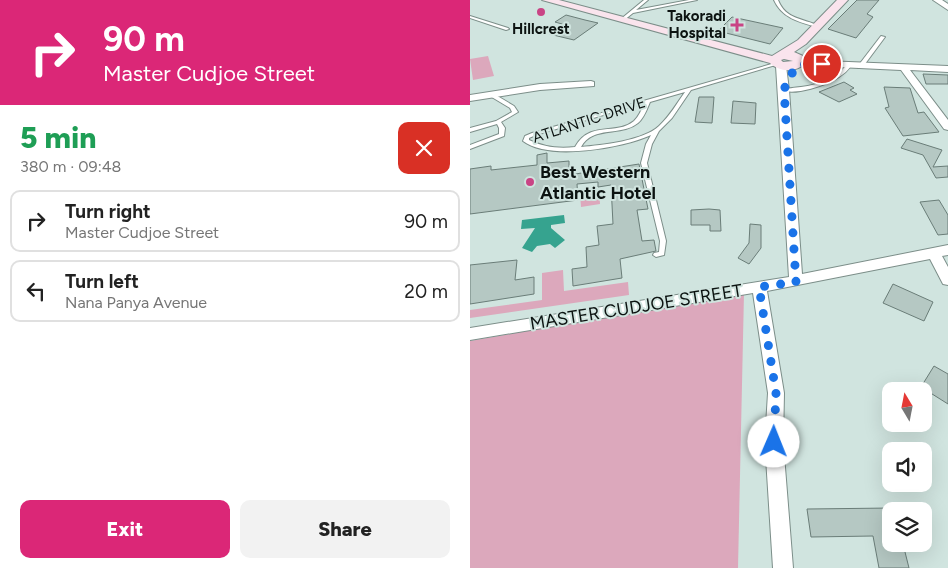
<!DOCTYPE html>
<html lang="en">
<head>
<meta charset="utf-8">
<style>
	:root { --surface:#fff; --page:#f2f2f2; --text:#222; --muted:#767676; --line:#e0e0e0; --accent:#db2777 }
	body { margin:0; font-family:Figtree,sans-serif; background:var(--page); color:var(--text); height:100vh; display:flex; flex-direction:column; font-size:19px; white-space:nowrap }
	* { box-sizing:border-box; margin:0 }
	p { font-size:16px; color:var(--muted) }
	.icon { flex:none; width:28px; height:28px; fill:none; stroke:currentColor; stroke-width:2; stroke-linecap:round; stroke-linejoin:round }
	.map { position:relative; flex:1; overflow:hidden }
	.side { display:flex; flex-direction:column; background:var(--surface); width:470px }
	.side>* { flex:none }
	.guide { background:#db2777; color:#fff; overflow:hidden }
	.needle { width:32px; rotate:350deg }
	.tools { position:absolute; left:412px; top:382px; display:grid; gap:10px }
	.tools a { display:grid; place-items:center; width:50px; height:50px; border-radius:10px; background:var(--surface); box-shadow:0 5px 20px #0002; font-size:25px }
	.pin { position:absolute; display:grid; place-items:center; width:42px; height:42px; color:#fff; margin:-21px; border:2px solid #fff; border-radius:50%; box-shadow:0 1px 5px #0007 }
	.me { position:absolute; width:55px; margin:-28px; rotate:1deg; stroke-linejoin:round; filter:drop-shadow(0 0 4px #0008) }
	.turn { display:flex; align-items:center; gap:18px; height:105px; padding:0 20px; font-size:22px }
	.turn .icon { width:65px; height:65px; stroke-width:2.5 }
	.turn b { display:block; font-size:35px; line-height:42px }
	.round { display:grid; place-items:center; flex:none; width:52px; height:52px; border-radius:10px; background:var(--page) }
	.headline { display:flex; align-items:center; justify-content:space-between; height:85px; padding:0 20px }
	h1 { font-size:30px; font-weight:800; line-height:38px; color:#1e9e55 }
	.action { display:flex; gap:10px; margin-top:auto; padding:10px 20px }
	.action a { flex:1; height:58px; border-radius:10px; background:var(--accent); color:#fff; font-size:20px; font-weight:800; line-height:58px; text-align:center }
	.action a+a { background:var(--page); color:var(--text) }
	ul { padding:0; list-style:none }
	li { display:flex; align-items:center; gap:15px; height:62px; margin:0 10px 8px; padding:0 10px; border:2px solid var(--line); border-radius:10px }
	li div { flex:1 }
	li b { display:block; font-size:19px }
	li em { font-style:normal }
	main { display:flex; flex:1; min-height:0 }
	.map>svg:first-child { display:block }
	.green { fill:#dca8bc }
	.water { fill:#36a38f }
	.building { fill:#b5c8c3; stroke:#6a7d78 }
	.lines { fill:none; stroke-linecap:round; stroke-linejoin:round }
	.lane-casing { stroke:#7c8e89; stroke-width:2 }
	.street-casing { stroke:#7c8e89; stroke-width:2 }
	.secondary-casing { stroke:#7c8e89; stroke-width:2 }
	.lane { fill:#fff; fill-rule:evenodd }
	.street { fill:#fff; fill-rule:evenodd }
	.secondary { fill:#fae4ed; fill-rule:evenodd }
	.route { stroke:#1a73e8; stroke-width:9; stroke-dasharray:0 16.2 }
	.poi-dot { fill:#c94485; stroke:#d0e4df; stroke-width:2 }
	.labels { text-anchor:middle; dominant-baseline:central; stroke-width:4; stroke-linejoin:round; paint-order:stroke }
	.far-poi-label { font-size:15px; font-weight:bold; fill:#0c1311; stroke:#d0e4df; text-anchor:end }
	.far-street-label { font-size:15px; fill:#0c1311; stroke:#d0e4df }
	.poi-label { font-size:18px; font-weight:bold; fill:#0c1311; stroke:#d0e4df; text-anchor:start }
	.street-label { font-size:18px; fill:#0c1311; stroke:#d0e4df }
</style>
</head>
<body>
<main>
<section class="side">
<div class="guide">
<div class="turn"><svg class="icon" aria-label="right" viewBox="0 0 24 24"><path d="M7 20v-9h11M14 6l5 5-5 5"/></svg><div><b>90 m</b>Master Cudjoe Street</div></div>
</div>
<div class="headline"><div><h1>5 min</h1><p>380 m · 09:48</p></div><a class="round" style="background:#d93025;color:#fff"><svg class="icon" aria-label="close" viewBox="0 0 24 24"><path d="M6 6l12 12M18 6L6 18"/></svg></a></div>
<ul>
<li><svg class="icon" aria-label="right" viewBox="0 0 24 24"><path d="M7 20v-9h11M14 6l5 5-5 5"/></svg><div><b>Turn right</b><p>Master Cudjoe Street</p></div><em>90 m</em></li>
<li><svg class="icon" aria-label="left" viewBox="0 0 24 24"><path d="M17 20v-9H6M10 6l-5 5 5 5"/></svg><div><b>Turn left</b><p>Nana Panya Avenue</p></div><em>20 m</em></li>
</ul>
<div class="action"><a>Exit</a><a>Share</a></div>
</section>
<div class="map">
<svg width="478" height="568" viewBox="0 0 478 568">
	<rect width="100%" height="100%" fill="#d0e4df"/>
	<!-- green -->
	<g class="green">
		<path d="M18,56L24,76L3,80L0,59Z"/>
		<path d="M129,190L130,204L111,207L110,193Z"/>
		<path d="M93,270L94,291L158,282L159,295L0,318V310L72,300V273Z"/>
		<path d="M274,293L268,568H0V341Z"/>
	</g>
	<!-- water -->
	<path class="water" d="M94,215L95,223L81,225V228L95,240L85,248L80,244L67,246L62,252L52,248L65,228L51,229L52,220Z"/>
	<!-- building -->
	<g class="building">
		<path d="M387,0H409L397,14L403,17L386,38L358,29Z"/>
		<path d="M96,15L115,20L128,23L104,40L79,34L92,24L85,22Z"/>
		<path d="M262,17L313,28L300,44L248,31Z"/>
		<path d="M453,74L478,75V84H456Z"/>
		<path d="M374,82L384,88L380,90L387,94L369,102L349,92Z"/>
		<path d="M414,87L440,88L448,113L454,112L469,132L433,136L415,108L419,107Z"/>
		<path d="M229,97H244L242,123L225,122Z"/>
		<path d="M263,101L286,103L285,124L261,123Z"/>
		<path d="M437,139L472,150L463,167L478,166V177L466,178L453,155L431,148Z"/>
		<path d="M77,153V163L99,161V175L169,164L178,209L167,210L172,241L184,240L186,251L150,259L152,278L103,286L102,269L117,267L116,247L129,245L127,226L143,224L141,185L128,187V182L107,184L108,200L0,214V169L21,166V170L67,165V155Z"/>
		<path d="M469,200L478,215V234L468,235L450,202Z"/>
		<path d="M239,209L250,210L251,231H240V225H221V210Z"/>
		<path d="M280,224L291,225V248L279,264L268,258L279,243Z"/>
		<path d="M47,260L45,280L64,277V294L0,304V265Z"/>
		<path d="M423,284L463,302L454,321L413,303Z"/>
		<path d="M464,366L478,374V404L451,387Z"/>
		<path d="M421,508V544H433L439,568H409L403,536L341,537L337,509Z"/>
	</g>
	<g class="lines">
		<!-- lane casing -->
		<g class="lane-casing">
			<g id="lane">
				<path d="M174,0H178L166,10L219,0H227L163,13L153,21H151V19Z"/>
				<path d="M304,0H308C316,20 333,18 349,26L347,27C329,22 312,18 304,0Z"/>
				<path d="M0,16L38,28L39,29L36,30L0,18Z"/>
				<path d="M411,36L415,37L392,68H388V66Z"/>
				<path d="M305,63L309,64L221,90L202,118L189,131L182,144L177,163L196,241L194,255L186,257L183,255L184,253L189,252L190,241L171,163L176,144L181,135C153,148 79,161 53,141L55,136L62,133ZM215,92C207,103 200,116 189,126C173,141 132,145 111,147C123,125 151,137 168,123C174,118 177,109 180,102ZM174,103C172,109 169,116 164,121C146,136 120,120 105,147C89,149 73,147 59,140V138L66,135Z"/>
				<path d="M377,65L381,66C378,70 374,74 369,77C357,85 325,96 312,90C317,88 325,88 331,87C349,85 365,78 377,65Z"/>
				<path d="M20,94H24L44,106L48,112L31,122L35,128L34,136L0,149V145L29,134V128L27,124L0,132V128L26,121L42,112L40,108L20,96Z"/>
			</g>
		</g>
		<!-- street casing -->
		<g class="street-casing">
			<g id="street">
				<path d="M463,0H472L478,4V10Z"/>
				<path d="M329,60L478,66V72L440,70L478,120V130L474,129L431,70L326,65V61Z"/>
				<path d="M311,63L316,66L319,90L332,274L478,245V255L472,256L478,267V285L473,284L460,259L297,291L314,393L313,442L323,568H303L295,442L298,393L283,293L0,340V328L319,277L306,66Z"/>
				<path d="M121,81L124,82V86L70,90L0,101V95L70,84Z"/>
			</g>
		</g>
		<!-- secondary casing -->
		<g class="secondary-casing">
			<path id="secondary" d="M72,0H89L302,56L328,40L367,0H378L336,44L324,52L333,56L335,63C326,73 309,72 300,63ZM314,59L323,61L313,62L311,60Z"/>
		</g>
		<!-- lane -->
		<use href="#lane" class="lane"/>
		<!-- street -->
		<use href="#street" class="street"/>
		<!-- secondary -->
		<use href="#secondary" class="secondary"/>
	</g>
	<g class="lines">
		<!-- route -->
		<path class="route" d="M304,442L306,393L289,287L326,282L314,89C329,62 320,65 352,64"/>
	</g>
	<!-- markers -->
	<g class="poi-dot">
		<circle cx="71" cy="12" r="5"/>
		<path d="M264.5 17.5h5v5h5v5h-5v5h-5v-5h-5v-5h5z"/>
		<circle cx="60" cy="182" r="5"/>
	</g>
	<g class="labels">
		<!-- far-poi labels -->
		<g class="far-poi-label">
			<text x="256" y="16">Takoradi<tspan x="256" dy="17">Hospital</tspan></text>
			<text x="71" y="29" text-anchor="middle">Hillcrest</text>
		</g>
		<!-- far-street labels -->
		<g class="far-street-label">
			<text transform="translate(119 120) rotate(-18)">ATLANTIC DRIVE</text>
		</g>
		<!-- poi labels -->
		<g class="poi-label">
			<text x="70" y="172">Best Western<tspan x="70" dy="21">Atlantic Hotel</tspan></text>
		</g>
		<!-- street labels -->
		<g class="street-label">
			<text transform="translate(166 307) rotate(-9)">MASTER CUDJOE STREET</text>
		</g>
	</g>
</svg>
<div class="tools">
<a><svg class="needle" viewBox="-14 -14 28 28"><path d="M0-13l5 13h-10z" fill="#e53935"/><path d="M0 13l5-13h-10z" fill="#767676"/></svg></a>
<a><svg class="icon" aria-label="sound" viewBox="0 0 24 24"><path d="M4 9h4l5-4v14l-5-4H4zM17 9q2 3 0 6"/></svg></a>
<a><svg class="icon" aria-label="layers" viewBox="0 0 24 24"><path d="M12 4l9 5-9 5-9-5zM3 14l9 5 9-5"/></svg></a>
</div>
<div class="pin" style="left:352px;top:64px;background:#d93025"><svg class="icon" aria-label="arrive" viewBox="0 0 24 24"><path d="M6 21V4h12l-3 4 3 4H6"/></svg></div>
<svg class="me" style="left:304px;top:442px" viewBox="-20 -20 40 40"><circle r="19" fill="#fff"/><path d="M0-13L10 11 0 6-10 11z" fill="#1a73e8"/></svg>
</div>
</main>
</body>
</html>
